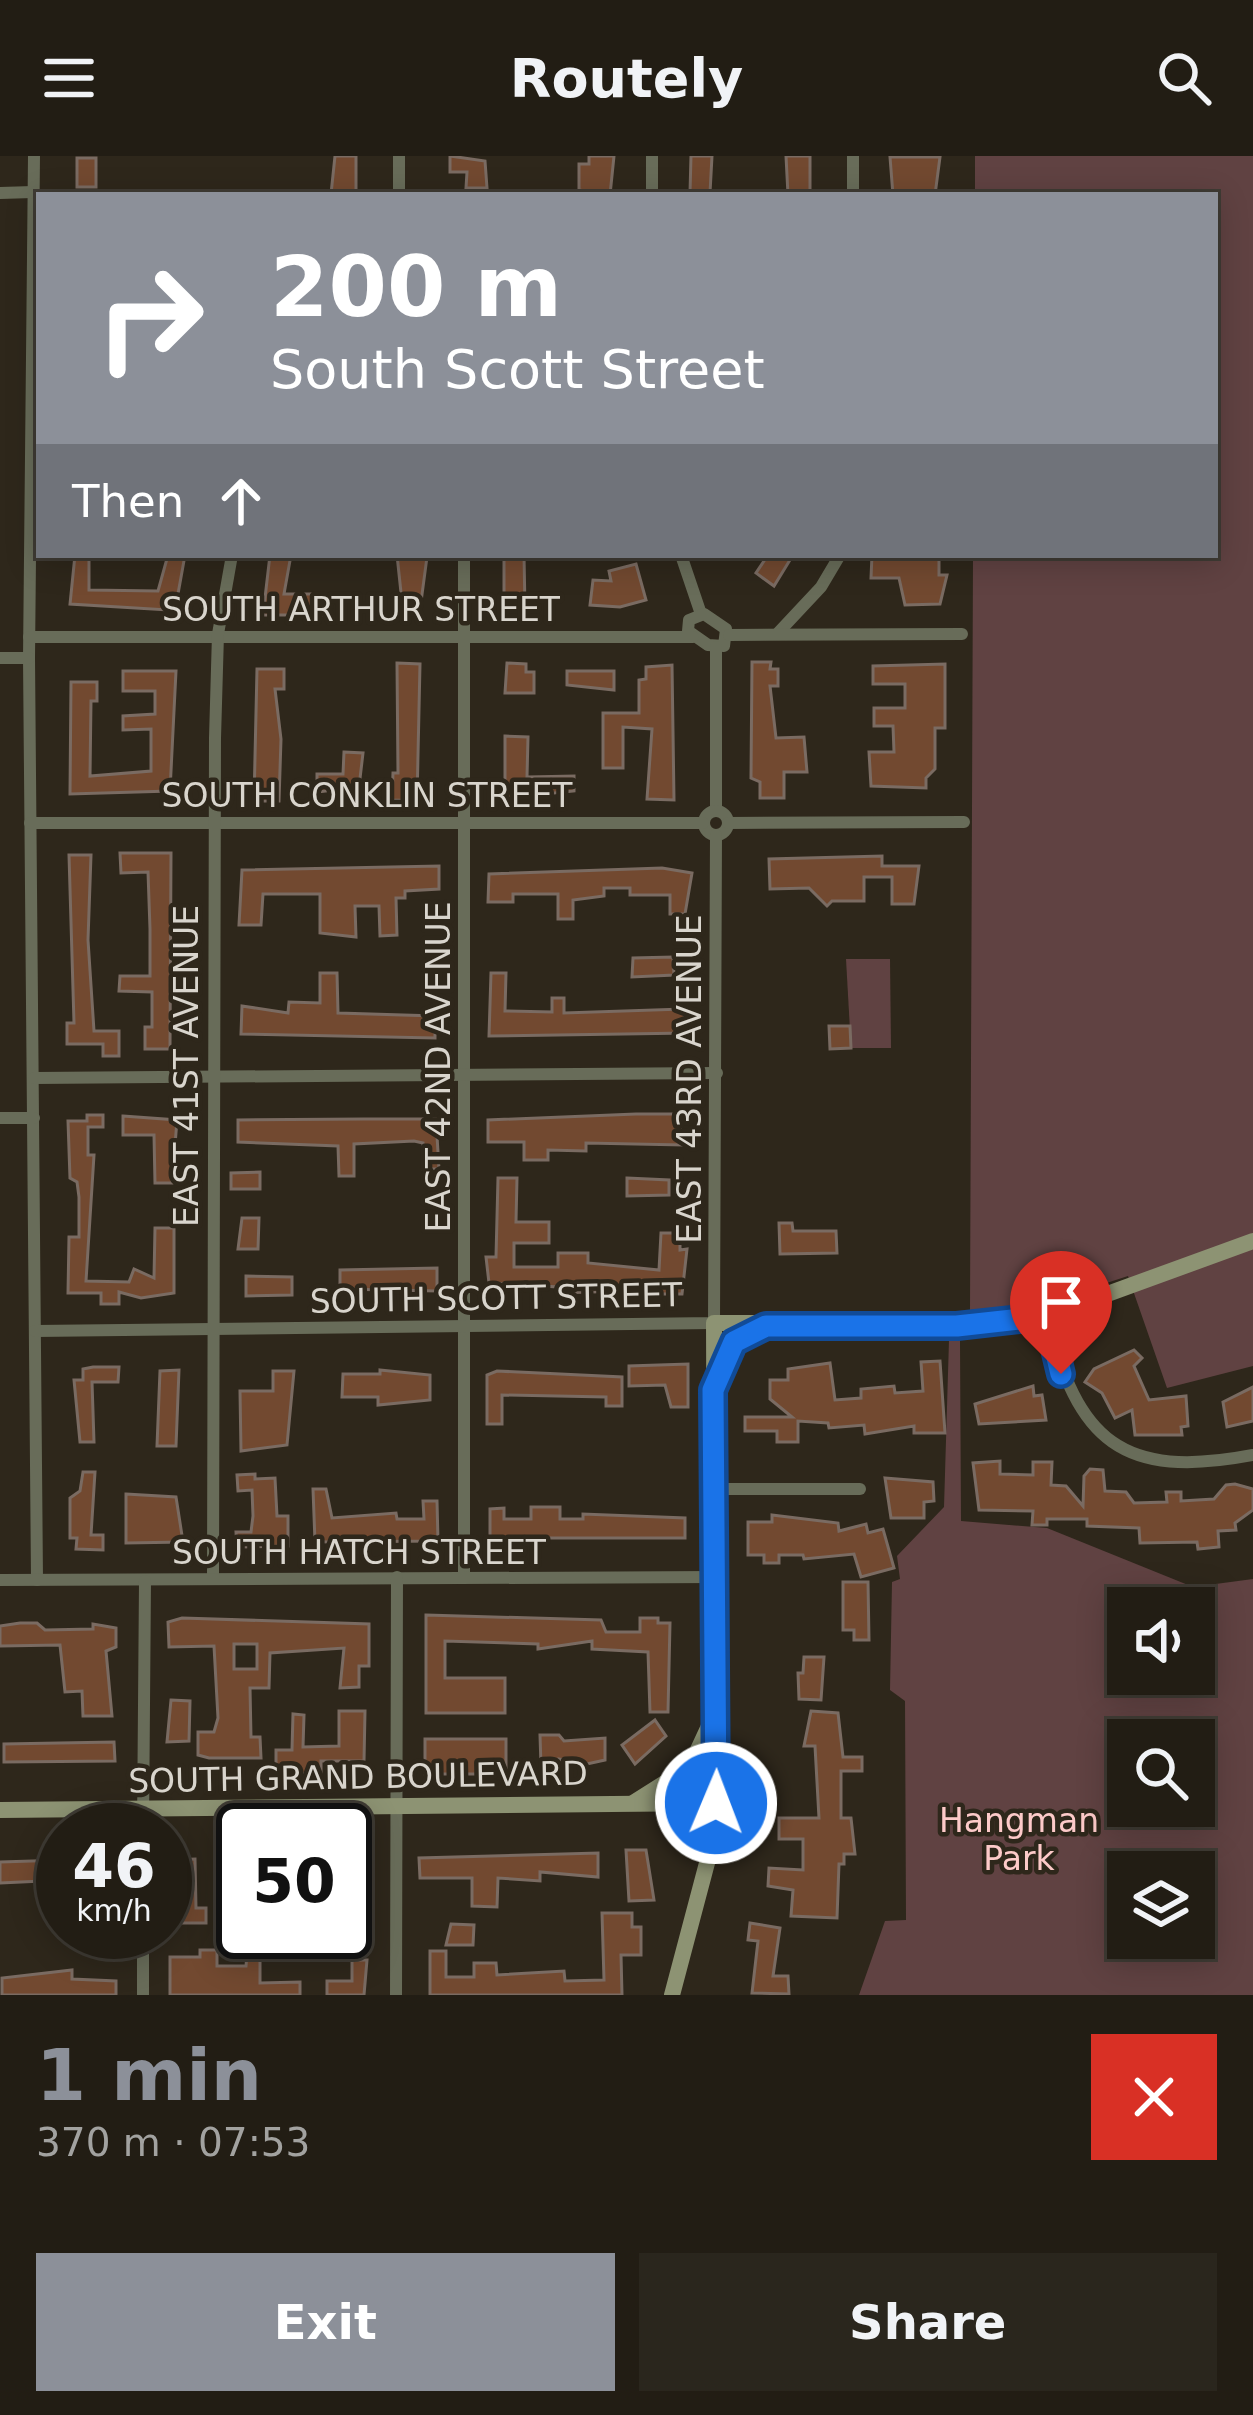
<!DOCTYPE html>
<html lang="en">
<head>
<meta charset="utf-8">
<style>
	:root { --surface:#221d14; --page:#2a261d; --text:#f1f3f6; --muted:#a2a2a0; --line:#3f3b34; --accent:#8c9099 }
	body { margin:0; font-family:"DejaVu Sans",sans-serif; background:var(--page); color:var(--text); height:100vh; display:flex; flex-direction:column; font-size:45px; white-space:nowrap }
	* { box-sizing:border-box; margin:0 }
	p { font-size:39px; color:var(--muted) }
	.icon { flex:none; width:66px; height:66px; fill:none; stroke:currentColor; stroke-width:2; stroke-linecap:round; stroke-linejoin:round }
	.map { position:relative; height:1839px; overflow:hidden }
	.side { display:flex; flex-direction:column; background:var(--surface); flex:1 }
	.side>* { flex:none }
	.hud { position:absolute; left:36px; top:36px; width:1182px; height:366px; border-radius:0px; box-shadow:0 6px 30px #0003,0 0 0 3px var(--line); background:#8c9099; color:#fff; overflow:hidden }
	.controls { position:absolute; left:1107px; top:1431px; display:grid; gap:24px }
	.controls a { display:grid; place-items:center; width:108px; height:108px; border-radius:0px; background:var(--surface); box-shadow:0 6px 30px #0003,0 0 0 3px var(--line); font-size:60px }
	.speed { position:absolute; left:36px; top:1647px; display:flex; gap:24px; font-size:60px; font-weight:700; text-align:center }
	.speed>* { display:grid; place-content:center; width:156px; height:156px; border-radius:50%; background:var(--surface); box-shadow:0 6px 30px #0003,0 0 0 3px var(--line); line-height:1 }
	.speed small { font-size:30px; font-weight:400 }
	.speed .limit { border:6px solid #111; border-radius:18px; background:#fff; color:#111 }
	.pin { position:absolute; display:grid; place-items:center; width:102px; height:102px; color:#fff; margin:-123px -51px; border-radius:50% 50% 50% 0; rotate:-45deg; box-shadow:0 0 12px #0007 }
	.pin .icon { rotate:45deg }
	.me { position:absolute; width:132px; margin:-66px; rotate:1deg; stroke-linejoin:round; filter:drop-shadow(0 0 9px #0008) }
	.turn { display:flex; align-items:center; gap:42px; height:252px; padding:0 36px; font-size:54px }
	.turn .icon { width:156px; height:156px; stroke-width:2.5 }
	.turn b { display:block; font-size:84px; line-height:102px }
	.then { display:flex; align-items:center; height:114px; padding:0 36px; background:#0003; gap:24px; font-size:45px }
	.round { display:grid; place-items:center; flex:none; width:126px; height:126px; border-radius:0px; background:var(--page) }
	.overview { display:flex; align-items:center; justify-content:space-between; height:204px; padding:0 36px }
	h1 { font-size:72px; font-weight:800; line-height:90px; color:var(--accent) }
	.cta { display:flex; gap:24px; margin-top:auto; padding:24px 36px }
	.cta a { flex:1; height:138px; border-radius:0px; background:var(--accent); color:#fff; font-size:48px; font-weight:800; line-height:138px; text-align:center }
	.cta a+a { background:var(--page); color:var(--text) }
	header { display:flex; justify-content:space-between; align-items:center; height:156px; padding:0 36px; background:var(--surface); font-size:54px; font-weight:800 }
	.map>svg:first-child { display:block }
	.green { fill:#604242; fill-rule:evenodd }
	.building { fill:#724930; stroke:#7a6b62; stroke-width:3; fill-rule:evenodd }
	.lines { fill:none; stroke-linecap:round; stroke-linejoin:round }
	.street { stroke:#686c59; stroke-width:12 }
	.secondary { stroke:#8d9373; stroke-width:16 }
	.route-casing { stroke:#114b97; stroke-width:30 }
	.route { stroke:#1a73e8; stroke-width:21 }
	.labels { text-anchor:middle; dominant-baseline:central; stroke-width:9; stroke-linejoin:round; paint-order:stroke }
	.street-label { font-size:33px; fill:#d9d5cd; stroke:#2e271b }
	.park-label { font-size:33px; fill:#fdcac9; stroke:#2e271b }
</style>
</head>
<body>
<header><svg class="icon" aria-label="menu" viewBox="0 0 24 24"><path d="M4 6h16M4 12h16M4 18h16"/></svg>Routely<svg class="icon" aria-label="search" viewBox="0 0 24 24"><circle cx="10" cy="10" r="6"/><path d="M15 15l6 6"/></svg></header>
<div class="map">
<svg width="1253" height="1839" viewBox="0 0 1253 1839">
	<rect width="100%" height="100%" fill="#2e271b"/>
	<!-- green -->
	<g class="green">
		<path d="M975,0H1253V1210L1167,1232L1128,1120L1039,1149L970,1154L973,399H1215V39H975Z"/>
		<path d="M846,803H890L891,892H851Z"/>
		<path d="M949,1184H960L961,1365L1047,1372L1193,1431L1253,1423V1839H859L885,1765L906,1764L905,1545L890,1534L892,1426L900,1423L897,1400L944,1351ZM1128,1452H1194V1518H1128ZM1194,1584V1650H1128V1584ZM1194,1716V1782H1128V1716Z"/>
	</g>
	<!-- building -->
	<g class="building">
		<path d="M335,0H356V38H331Z"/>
		<path d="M450,0L485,5L487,32H466L467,16H450Z"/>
		<path d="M589,0H614L610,39L579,34V8H589Z"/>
		<path d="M691,0H712L710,37H690Z"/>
		<path d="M786,0H810V39H788Z"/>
		<path d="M890,1H940L935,39H893Z"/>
		<rect x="77" y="2" width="19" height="29"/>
		<path d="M75,399H89V434L158,435L168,399H185L176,449L169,448L168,454L70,448Z"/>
		<path d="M270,399H291L284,438H324V459H263Z"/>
		<path d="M397,399L427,401L421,446H402Z"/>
		<path d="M504,399H524L525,453H504Z"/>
		<path d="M768,399H793L774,430L756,417Z"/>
		<path d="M872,399L939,402V419H947L940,448L905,449L899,422H871Z"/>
		<path d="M636,408L646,444L620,451L590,449L593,424L611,425L609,415Z"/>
		<path d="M752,506H771L770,513H778V530H770L776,582L804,581L807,616H784V642H760V626L751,622Z"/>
		<path d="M397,507L420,508L417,645L392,644L393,617H398Z"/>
		<path d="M507,507L526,508V516H534V537H505Z"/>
		<path d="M945,508V572H935V613L926,622V632L871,630L869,596H894L893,570H874V552H905V528H873V510Z"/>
		<path d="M672,509L674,644L647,643L652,573L623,571V612H603V557H639V524L646,523V511Z"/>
		<path d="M257,513H284V533H275L281,583L279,645H254Z"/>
		<path d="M123,515H176L170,635L70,638L71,526H97V545H91L90,620L151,615V573L123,574V560L155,558V535H123Z"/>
		<path d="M567,515H614V534L567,529Z"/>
		<path d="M505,580L528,581L527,621L574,620V635L505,642Z"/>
		<path d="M344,596L363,597L359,631L317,636V618H343Z"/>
		<path d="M120,697H171L170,893H145V871H152V836L119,835L120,820H150V773L148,716L121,717Z"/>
		<path d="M69,699H91L88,784L94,875H119V900H103V888H67V867H74Z"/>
		<path d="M882,700V710H919L914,748H892V721H864V745H832L827,750L809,732L770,733L769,703Z"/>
		<path d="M439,710V733L405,735V742H396L397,779L380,780L379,750H355L356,781L320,777V738H263L261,769H239L242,714Z"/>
		<path d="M662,712L692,717L685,758H670V739H630V732H604V740L573,744V763H558V738H513V746H488L489,718Z"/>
		<path d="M673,801L674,819L632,821L633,802Z"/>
		<path d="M320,817H337L338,857L435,860V882L241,878L242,850L288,857L289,846L320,847Z"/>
		<path d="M491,817H506L505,855L552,856V842H564V857L683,853L688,877L489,880Z"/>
		<path d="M829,870H850L851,892L830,893Z"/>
		<path d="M636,958H678L683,989L586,987V995L548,994V1004H524V986H488V964Z"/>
		<path d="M87,959H103V971H88V999H94L86,1125L129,1126L134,1113L154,1122L155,1072H174V1137L141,1142L119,1136V1148H101V1137H68L69,1081H79V1041L77,1026L70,1022L68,965H87Z"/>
		<path d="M123,960L177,964L172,1027H155L154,979H123Z"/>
		<path d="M364,963H436L439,1013H423V987L414,985L354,988V1020H339L338,990L238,986V964Z"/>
		<path d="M260,1016V1033H231V1017Z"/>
		<path d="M498,1022H517L516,1066H549V1087H514V1111H558V1097H588V1107L659,1114L661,1077H680V1094L687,1093L682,1138H659V1134L558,1137V1131L489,1127L486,1101H496Z"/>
		<path d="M627,1022L669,1024V1039L627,1040Z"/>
		<path d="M242,1062H259L258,1093H238Z"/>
		<path d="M779,1067H792L793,1075H836L837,1097L780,1098Z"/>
		<path d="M437,1112V1135L340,1133V1114Z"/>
		<path d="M246,1120L292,1121V1139L246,1140Z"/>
		<path d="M1134,1194L1142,1202L1134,1210L1149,1244L1186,1240L1188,1270L1181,1271L1182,1279H1135L1132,1254L1115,1262L1102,1237L1085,1226L1094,1213Z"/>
		<path d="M940,1205L945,1277H914V1270L865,1278L864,1269L829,1272L828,1267L798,1265V1286H777V1275H745V1261H792L770,1243V1224H788V1213L830,1207L835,1244L861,1242V1233L894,1230L895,1237L923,1235L921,1206Z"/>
		<path d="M688,1208V1251H671L665,1229L629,1230V1210Z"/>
		<path d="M93,1211H119L118,1226H92L94,1286H80L74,1224H83V1213Z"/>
		<path d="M179,1214L176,1290H157L160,1215Z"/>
		<path d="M380,1214L430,1219V1244L378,1249V1241H342L343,1218H380Z"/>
		<path d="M273,1215H294L287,1289L241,1295L240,1235H273Z"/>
		<path d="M497,1215L622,1221V1250H606V1241L502,1239V1268H487V1219Z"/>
		<path d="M1033,1230L1034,1240L1042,1239L1046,1264L979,1268L975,1248Z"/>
		<path d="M1253,1231V1265L1227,1271L1223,1246Z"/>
		<path d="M1000,1305V1318L1033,1319V1306H1052L1051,1329L1066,1330L1083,1350L1084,1320L1090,1313L1103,1314L1105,1335L1126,1336L1134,1347L1167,1346L1166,1336H1181V1345L1214,1343L1226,1329L1235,1328L1253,1333V1354L1235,1367L1236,1374L1218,1375L1219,1391L1198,1393L1197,1386L1140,1387L1139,1372L1087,1370V1363H1047V1369H1032L1033,1355L979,1354L973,1307Z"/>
		<path d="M83,1316H95L91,1379H103V1394L76,1393L77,1382H70V1342L80,1335Z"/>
		<path d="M255,1318V1323L275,1322L277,1360H288V1390L237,1391L236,1376H251L253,1360L252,1334L238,1335L237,1319Z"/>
		<path d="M885,1322L933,1326L934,1345L924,1346V1362H891Z"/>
		<path d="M313,1333H326L332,1362L396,1357L397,1363H424L423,1345H437L438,1385L315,1386Z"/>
		<path d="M126,1338L176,1341L183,1386L126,1387Z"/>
		<path d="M531,1351H560V1363H583V1358L685,1362V1382H490V1353L504,1352V1363H531Z"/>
		<path d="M772,1359L838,1367L839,1375L866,1368L868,1377L883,1373L894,1412L861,1421L854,1398L804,1403L803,1399H779V1407H764V1399H748V1366H772Z"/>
		<path d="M843,1426H868L869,1484H854V1474H843Z"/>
		<path d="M426,1459L601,1464L606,1476H640V1462H658V1467H670L668,1556H650L648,1496L592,1493V1485L538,1493V1488L445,1485V1522H505V1557H426Z"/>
		<path d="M182,1462L369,1468V1510H359V1531L340,1532L344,1492L270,1497L269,1532H250L251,1581H260L261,1602H209L198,1599V1576H214L218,1562L214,1490L169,1491L168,1466ZM234,1488H257V1513H234Z"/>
		<path d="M20,1467H37L45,1474L93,1473V1468L116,1472V1491L106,1495L112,1560H83L82,1535L65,1536L60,1489L0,1490V1470Z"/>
		<path d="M804,1501H824L821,1544L799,1543L798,1517H803Z"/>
		<path d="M171,1544L190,1545L189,1585L167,1586Z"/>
		<path d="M339,1555H365L364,1605H321V1617L276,1618V1594H292L293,1558L304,1559L303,1591L339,1590Z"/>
		<path d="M811,1555L838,1557L843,1601H862V1615H841V1662H851L855,1698H844V1708H839L837,1762L791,1760L793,1734L768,1730L769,1712L803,1714V1683H779V1662H819L815,1590H804Z"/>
		<path d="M655,1564L666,1580L635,1608L622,1589Z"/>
		<path d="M540,1579H559L564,1585L605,1582V1604L587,1608L559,1603V1610H541Z"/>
		<rect x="425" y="1583" width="81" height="35"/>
		<path d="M114,1586L115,1605L4,1606V1588Z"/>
		<path d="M626,1694H646L654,1744L629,1745Z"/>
		<path d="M598,1697V1721L540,1716V1725L498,1722L497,1751L472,1750V1722H420L419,1702Z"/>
		<path d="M195,1703L196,1752H206V1767H177V1730H169L168,1704Z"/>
		<path d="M63,1704V1724L0,1727V1706Z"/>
		<rect x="345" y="1704" width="23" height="20"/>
		<path d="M602,1757H632V1771H641V1799H621L622,1839H430V1795H446V1821H474V1807H496L497,1819L564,1815L565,1825L604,1824Z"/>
		<path d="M750,1767L780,1772L773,1820H788L789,1838L752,1837L758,1785L748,1784Z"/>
		<path d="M451,1768L474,1769L473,1789H446Z"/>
		<path d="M200,1794H217V1810H246L247,1798H260V1827L300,1826V1839H170V1801H200Z"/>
		<path d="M352,1804H367L364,1839H327V1825H352Z"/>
		<path d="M72,1814V1823L116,1825V1839H2V1822Z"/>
	</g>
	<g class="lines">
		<!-- street -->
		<g class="street">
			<path d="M34,0L29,502L37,1424"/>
			<path d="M399,0V39"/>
			<path d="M853,0V39"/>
			<path d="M0,37L33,36"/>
			<path d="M652,39V0"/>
			<path d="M464,399V1422"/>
			<path d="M681,399L701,458"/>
			<path d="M704,458L726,473L724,490L708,489L688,475L689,464Z"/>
			<path d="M777,478L821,431L840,399"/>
			<path d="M729,479L962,478"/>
			<path d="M29,481H693"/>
			<path d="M716,491V655"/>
			<path d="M0,502H29"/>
			<circle cx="716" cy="667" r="12"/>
			<path d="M30,667H703"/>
			<path d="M728,667L964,666"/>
			<path d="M34,922L717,917"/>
			<path d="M0,962H34"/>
			<path d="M1047,1160C1077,1285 1122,1324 1253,1299"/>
			<path d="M35,1175L714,1167L716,679"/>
			<path d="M713,1333H860"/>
			<path d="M213,1423L215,582L218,478L232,399"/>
			<path d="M0,1424L718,1421"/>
			<path d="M143,1674L145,1425"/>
			<path d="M143,1776V1839"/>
			<path d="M396,1839L397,1421"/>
		</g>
		<!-- secondary -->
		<g class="secondary">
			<path d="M717,1223L734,1186L765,1170"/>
			<path d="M633,1647L690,1611L711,1566"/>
			<path d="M0,1654L716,1647"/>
			<path d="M672,1839L716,1673L714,1167H1005L1047,1160L1253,1085"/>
		</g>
	</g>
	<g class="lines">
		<!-- route casing -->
		<g class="route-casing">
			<path id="route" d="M716,1647L713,1234L734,1186L766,1170H957L1047,1160L1061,1218"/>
		</g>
		<!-- route -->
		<use href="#route" class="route"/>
	</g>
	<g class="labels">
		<!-- street labels -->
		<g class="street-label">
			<text x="361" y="453">SOUTH ARTHUR STREET</text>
			<text x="367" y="639">SOUTH CONKLIN STREET</text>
			<text transform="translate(186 910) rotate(-90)">EAST 41ST AVENUE</text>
			<text transform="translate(438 911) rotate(-90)">EAST 42ND AVENUE</text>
			<text transform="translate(689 923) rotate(-90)">EAST 43RD AVENUE</text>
			<text transform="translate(496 1142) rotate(-1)">SOUTH SCOTT STREET</text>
			<text x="359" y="1396">SOUTH HATCH STREET</text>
			<text transform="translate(358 1621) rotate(-1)">SOUTH GRAND BOULEVARD</text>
		</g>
		<!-- park labels -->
		<g class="park-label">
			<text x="1019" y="1664">Hangman<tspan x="1019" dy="38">Park</tspan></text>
		</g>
	</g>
</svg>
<div class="controls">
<a><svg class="icon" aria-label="sound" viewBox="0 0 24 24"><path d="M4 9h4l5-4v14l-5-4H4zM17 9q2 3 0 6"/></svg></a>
<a><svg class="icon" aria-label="search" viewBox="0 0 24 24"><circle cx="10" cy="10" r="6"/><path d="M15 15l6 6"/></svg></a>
<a><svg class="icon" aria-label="layers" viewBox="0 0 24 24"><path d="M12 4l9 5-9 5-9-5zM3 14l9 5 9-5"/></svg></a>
</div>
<div class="speed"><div>46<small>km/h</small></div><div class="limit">50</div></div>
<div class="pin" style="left:1061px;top:1218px;background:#d93025"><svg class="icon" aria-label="arrive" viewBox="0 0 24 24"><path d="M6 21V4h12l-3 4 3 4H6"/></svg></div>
<svg class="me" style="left:716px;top:1647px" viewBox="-20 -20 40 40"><circle r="17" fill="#1a73e8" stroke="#fff" stroke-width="3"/><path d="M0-11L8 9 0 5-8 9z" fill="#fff"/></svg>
<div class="hud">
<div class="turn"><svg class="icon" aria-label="right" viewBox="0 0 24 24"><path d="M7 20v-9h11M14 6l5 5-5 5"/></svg><div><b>200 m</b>South Scott Street</div></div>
<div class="then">Then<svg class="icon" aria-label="ahead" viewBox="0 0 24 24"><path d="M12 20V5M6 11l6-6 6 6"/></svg></div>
</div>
</div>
<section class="side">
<div class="overview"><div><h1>1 min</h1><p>370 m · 07:53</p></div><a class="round" style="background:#d93025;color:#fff"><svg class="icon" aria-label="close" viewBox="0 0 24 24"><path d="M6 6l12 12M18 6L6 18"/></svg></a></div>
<div class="cta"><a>Exit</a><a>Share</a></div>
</section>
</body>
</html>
